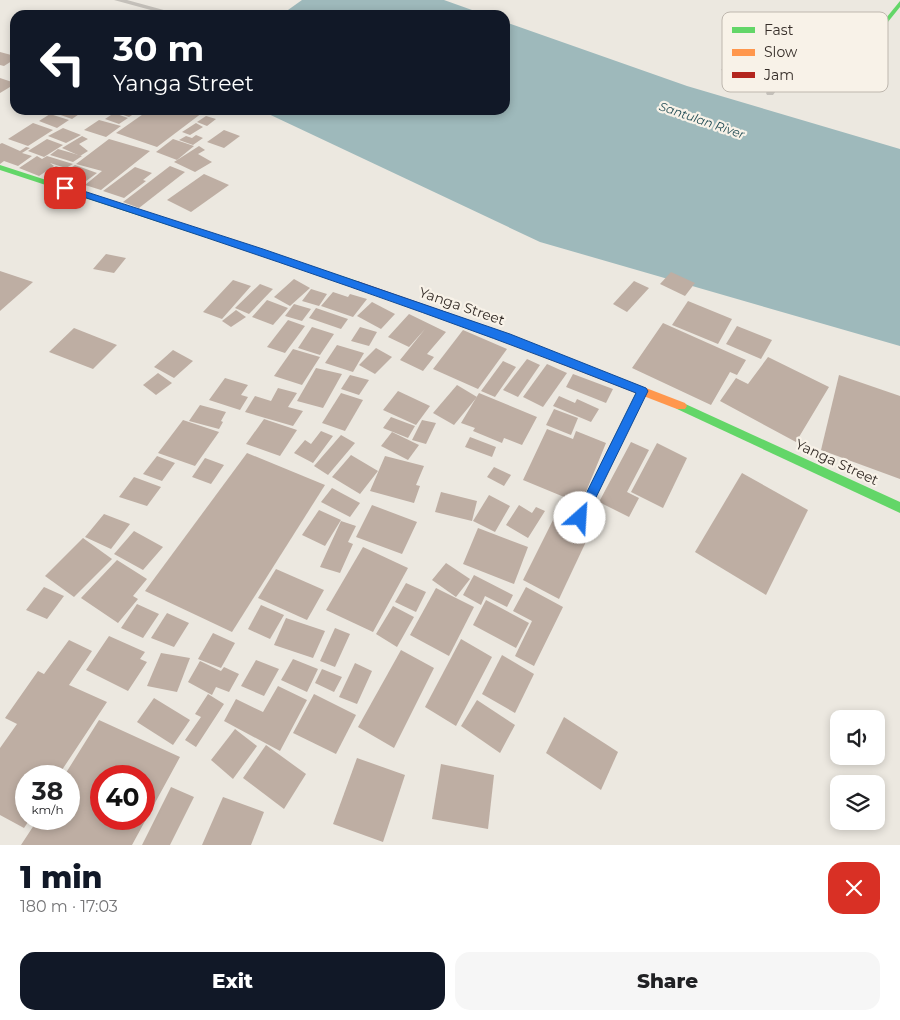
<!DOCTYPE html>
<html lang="en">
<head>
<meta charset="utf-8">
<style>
	:root { --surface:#fff; --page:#f6f6f6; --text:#202124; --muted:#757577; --accent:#111827 }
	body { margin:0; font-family:Montserrat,sans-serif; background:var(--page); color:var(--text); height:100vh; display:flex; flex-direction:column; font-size:19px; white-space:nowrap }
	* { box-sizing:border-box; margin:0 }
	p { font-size:16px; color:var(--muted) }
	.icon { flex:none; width:28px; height:28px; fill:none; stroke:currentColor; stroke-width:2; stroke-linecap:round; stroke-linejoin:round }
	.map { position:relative; height:845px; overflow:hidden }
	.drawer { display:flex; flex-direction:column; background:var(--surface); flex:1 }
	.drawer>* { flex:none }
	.hud { position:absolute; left:10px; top:10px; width:500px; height:105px; border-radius:15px; box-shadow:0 2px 8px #0003; background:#111827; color:#fff; overflow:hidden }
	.tools { position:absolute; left:830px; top:710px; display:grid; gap:10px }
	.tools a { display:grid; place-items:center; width:55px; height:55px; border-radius:10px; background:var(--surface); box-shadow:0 2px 8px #0003; font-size:25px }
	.speed { position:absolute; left:15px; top:765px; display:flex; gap:10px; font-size:25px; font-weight:700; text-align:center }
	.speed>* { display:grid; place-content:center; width:65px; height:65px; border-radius:50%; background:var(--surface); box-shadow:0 2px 8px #0003; line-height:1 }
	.speed small { font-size:12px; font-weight:400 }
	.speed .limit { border:8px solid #d22; background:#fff; color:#111 }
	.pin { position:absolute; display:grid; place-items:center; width:42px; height:42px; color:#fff; margin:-21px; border-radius:10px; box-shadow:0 2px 8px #0006 }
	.me { position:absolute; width:55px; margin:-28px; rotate:26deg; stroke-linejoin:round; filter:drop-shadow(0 0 4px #0008) }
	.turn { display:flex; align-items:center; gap:18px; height:105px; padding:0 20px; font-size:22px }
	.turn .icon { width:65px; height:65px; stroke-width:2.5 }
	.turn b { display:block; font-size:35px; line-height:42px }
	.round { display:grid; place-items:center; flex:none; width:52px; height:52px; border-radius:15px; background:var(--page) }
	.head { display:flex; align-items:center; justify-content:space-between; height:85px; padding:0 20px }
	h1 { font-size:30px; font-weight:800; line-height:38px; color:var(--accent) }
	.primary-button { display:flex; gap:10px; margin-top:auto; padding:10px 20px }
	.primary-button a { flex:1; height:58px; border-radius:15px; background:var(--accent); color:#fff; font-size:20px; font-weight:800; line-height:58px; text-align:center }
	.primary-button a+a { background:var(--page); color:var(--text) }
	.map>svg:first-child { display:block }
	.water { fill:#9eb9bb }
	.building { fill:#beaea3; fill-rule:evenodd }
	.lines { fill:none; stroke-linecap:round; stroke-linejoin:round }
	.lane { fill:#c4c0ba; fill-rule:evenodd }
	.fast { fill:#63d668; fill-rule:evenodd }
	.slow { fill:#ff974d; fill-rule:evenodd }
	.jam { fill:#b3261e; fill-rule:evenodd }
	.route { fill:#1a73e8; stroke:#114b97 }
	.labels { text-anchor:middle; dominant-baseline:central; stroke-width:4.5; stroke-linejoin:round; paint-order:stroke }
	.far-water-label { font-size:12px; font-style:italic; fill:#214c54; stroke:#f8f2e8 }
	.street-label { font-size:14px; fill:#352d28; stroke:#f8f2e8 }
	.key { fill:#f8f2e8; stroke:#beb7ae; stroke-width:1 }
	.key-label { font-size:14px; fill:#352d28 }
</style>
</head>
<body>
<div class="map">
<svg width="900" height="845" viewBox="0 0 900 845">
	<rect width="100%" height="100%" fill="#ece8e0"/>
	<!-- water -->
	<g class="water">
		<path d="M302,0H444L486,15H281Z"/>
		<path d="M505,22L687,86L900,149V346L540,242L260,110H505Z"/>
	</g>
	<!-- building -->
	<g class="building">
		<path d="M0,52L15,56V59L4,66L0,65Z"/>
		<path d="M0,78L15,83V84L0,93Z"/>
		<path d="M54,110H85L72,119L52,112Z"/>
		<path d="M118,110H140L129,117L115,112Z"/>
		<path d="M149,110H192L202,113L157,147L116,133Z"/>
		<path d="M114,113L128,118L119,124L105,119Z"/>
		<path d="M50,114L69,120L57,128L39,121Z"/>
		<path d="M206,116L216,119L207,126L197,122Z"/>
		<path d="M99,120L121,126L106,137L84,130Z"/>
		<path d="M33,123L53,130L28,146L8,139Z"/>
		<path d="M196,123L203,127L190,135L182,132Z"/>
		<path d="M63,128L81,135L66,143L48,136Z"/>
		<path d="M224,130L240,136L224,148L207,142Z"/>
		<path d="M196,135L203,138L193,145L179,140L186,136L192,138Z"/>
		<path d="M82,136L88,139L79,144L88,151L80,156L62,148Z"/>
		<path d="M47,139L63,145L44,157L28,151Z"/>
		<path d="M109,139L150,151L101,190L85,185L102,171L76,164Z"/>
		<path d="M173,139L194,146L177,160L156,152Z"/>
		<path d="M2,143L20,151L26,147L30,148L22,153L32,156L18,166L4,161L0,164V144Z"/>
		<path d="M199,146L205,150L198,154L212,162L195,172L174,162Z"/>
		<path d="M58,149L82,156L73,162L50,155Z"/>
		<path d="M37,156L42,159L47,156L73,164L66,168L50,163L54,166L39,176L19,168Z"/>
		<path d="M75,165L97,173L82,184L59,176Z"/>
		<path d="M56,166L64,169L54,176L47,172Z"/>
		<path d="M170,166L185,172L139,208L123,202Z"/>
		<path d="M135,167L152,173L143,180L146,181L124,198L103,191Z"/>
		<path d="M204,174L229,185L191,212L167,200Z"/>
		<path d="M106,254L126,258L114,273L93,269Z"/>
		<path d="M0,271L33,282L0,311Z"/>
		<path d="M671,272L695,283L685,296L660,284Z"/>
		<path d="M294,279L310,288L290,306L274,297Z"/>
		<path d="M233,280L251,286L222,319L203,312Z"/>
		<path d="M634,281L649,288L627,312L613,304Z"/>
		<path d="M260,284L273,289L249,314L235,308Z"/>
		<path d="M311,289L327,294L319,306L302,301Z"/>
		<path d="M333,292L348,297L350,294L367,299L353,317L321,306Z"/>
		<path d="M267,300L288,308L273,325L252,317Z"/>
		<path d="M688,301L732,319L718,344L672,325Z"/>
		<path d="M372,302L395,314L381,329L357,316Z"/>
		<path d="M294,304L311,309L302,321L285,316Z"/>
		<path d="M316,308L348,319L341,329L309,318Z"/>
		<path d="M236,310L246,317L231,327L222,321Z"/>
		<path d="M409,314L446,332L427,354L434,357L423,371L400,360L425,329L409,347L388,337Z"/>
		<path d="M288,320L305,326L285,353L267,347Z"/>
		<path d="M663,323L746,360L737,375L730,372L711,405L632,368Z"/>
		<path d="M737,326L772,340L761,359L726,344Z"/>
		<path d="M312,327L334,334L320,355L298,348Z"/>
		<path d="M360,327L377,332L369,346L351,341Z"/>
		<path d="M74,328L117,345L93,369L49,352Z"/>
		<path d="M463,330L507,349L478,389L433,369Z"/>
		<path d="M337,345L364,353L353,372L325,363Z"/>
		<path d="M376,348L392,357L375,374L359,365Z"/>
		<path d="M293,349L320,357L302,385L274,376Z"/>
		<path d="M173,350L193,361L174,378L154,367Z"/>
		<path d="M768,357L829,387L796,442L720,401L736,378L748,384Z"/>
		<path d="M527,359L540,365L518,397L503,390Z"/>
		<path d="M503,361L516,367L495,397L481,391Z"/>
		<path d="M547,364L567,373L543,407L523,397Z"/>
		<path d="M316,368L342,374L323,408L297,401Z"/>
		<path d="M158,373L172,383L156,395L143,385Z"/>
		<path d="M573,374L613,389L606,403L566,387Z"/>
		<path d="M350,375L369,380L359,395L341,389Z"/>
		<path d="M839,375L900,396V479L821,450Z"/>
		<path d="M225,378L248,385L241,395L248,397L240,410L209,400Z"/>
		<path d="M457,385L477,397L454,425L433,413Z"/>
		<path d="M278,388L297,393L288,407L303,411L293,426L245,412L255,396L271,401Z"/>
		<path d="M398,391L430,406L416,425L383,410Z"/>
		<path d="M341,393L363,400L345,431L322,423Z"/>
		<path d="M479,393L537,417L522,445L504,438L502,443L473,431L475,428L461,423Z"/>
		<path d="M559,396L575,403L577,399L599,409L591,422L553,406Z"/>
		<path d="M200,405L226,412L221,421L223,422L219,429L189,421Z"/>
		<path d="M554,409L578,418L571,435L546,425Z"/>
		<path d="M391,417L415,426L408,438L383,428Z"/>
		<path d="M264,419L297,430L280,456L246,444Z"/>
		<path d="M183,420L219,432L195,466L158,453Z"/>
		<path d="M422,420L436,423L426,444L412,440Z"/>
		<path d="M547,429L573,439L576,431L606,443L581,504L523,480Z"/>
		<path d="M321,431L333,436L313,463L294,453L305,440L311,444Z"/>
		<path d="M392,432L419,445L408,460L381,446Z"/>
		<path d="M341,435L355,443L328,475L314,466Z"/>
		<path d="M470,437L496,447L492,457L465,447Z"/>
		<path d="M631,442L649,450L627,492L639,498L629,517L599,502Z"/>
		<path d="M657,443L687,458L663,508L631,492Z"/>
		<path d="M247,453L325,485L232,632L145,591Z"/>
		<path d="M351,455L378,471L360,494L332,477Z"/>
		<path d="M157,456L175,463L162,481L143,474Z"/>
		<path d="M385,456L424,466L416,485L420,486L414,503L370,491Z"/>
		<path d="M205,458L224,465L211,484L192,477Z"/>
		<path d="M494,467L511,475L504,486L487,477Z"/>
		<path d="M742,473L808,510L766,595L695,552Z"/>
		<path d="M134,477L161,487L147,506L119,497Z"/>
		<path d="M332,488L360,503L350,517L321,502Z"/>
		<path d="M441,492L477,501L472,521L435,512Z"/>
		<path d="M489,495L510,506L495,532L473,521Z"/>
		<path d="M372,505L417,522L402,554L356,537Z"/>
		<path d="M519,505L532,513L536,507L545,511L528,538L506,525Z"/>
		<path d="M319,510L341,520L325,546L302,535Z"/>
		<path d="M104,514L130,524L111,549L85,537Z"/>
		<path d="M556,514L591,531L559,599L523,580Z"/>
		<path d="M341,521L356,526L348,542L353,544L340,573L320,567Z"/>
		<path d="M478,528L528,547L514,584L463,564Z"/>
		<path d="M134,531L163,547L143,570L114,554Z"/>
		<path d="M83,538L112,559L74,597L45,576Z"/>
		<path d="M363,547L408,568L373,632L326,610Z"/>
		<path d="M117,560L147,579L133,596L138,599L118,623L81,598Z"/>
		<path d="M446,563L470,579L456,597L432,580Z"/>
		<path d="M276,569L324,590L307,620L258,598Z"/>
		<path d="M474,575L513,595L507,607L485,596L481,605L463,595Z"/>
		<path d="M406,583L426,592L416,612L395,602Z"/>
		<path d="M44,587L64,596L47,619L26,610Z"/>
		<path d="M526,587L563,607L534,666L515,656L532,621L513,611Z"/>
		<path d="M436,588L474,607L449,656L410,635Z"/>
		<path d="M486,600L529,623L516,648L473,625Z"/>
		<path d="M137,604L159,614L143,638L121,628Z"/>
		<path d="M261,605L284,615L270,639L248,629Z"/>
		<path d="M393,606L414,617L397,647L376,634Z"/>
		<path d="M167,613L189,623L174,647L151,638Z"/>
		<path d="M286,618L325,631L313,658L274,645Z"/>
		<path d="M335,628L350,634L335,667L320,661Z"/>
		<path d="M213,633L235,643L221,668L198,659Z"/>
		<path d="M109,636L145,652L140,659L147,662L128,691L86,670Z"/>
		<path d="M461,639L492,657L456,726L425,707Z"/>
		<path d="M69,640L92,651L69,685L107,702L58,776H26V819H30L24,828L0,815V748L17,724L5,718L38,671L44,674Z"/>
		<path d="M401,650L434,668L394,748L358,727Z"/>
		<path d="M161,653L190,658L177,692L147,686Z"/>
		<path d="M502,655L534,674L515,713L482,694Z"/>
		<path d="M293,659L318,669L307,692L281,680Z"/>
		<path d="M256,660L279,669L264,696L241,686Z"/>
		<path d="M200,661L221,671L224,667L239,674L229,692L216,687L212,695L188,682Z"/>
		<path d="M355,663L372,671L357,704L339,697Z"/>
		<path d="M322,669L342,677L334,692L315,683Z"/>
		<path d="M278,686L307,700L280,751L224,721L236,699L263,712Z"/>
		<path d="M208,694L224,704L196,747L185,740L201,717L195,714Z"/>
		<path d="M314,694L356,715L336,754L293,733Z"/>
		<path d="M154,698L190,720L173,745L137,722Z"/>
		<path d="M477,700L515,725L500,753L461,726Z"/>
		<path d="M564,717L618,752L601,790L546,753Z"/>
		<path d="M99,720L180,757L132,845H21L38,819H69V776H64ZM101,776H144V819H101Z"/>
		<path d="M235,729L257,746L233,779L211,760Z"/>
		<path d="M266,745L306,774L284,809L243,778Z"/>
		<path d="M357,758L405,775L383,842L333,824Z"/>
		<path d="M441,764L494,775L488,829L432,819Z"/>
		<path d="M171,787L194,797L170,845H142Z"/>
		<path d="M223,797L264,812L251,845H202Z"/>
	</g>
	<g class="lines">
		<!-- lane -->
		<g class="lane">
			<path d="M114,0H127L182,15H169Z"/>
			<path d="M767,22L858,56L859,58L852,60L810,43L773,95H767L766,93L803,41L764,27L728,72L721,70L758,23Z"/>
		</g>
		<!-- fast -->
		<g class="fast">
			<path d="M900,1V7L846,74H842V72Z"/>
			<path d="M0,165L360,282L362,284L357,287L354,286L0,170Z"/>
			<path d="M642,387L647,391L584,522L580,524L576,522L574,518L576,514L637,391Z"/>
			<path d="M681,402L900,502V513L677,409L675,406L677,403Z"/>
		</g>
		<!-- slow -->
		<path class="slow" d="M482,325L685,403L687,406L685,409H677L478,332L477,329L478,326Z"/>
		<!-- jam -->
		<path class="jam" d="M357,281L486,326L487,329L482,333L478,332L354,286L352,284Z"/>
	</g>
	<!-- route -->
	<path class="route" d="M65,185L263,249L510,334L646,388L648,391L584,522H576L574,518L636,393C447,318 255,253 62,190V186Z"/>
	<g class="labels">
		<!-- far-water labels -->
		<g class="far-water-label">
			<text transform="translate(702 120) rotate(19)">Santulan River</text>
		</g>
		<!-- street labels -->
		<g class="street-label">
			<text transform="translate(462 306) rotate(19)">Yanga Street</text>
			<text transform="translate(837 462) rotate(25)">Yanga Street</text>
		</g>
	</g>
	<!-- legend -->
	<rect x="722" y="12" width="166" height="80" rx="8" class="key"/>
	<rect x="732" y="27" width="23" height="6" fill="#63d668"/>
	<rect x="732" y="49" width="23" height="7" fill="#ff974d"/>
	<rect x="732" y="72" width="23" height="6" fill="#b3261e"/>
	<g class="key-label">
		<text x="764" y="35">Fast</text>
		<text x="764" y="57">Slow</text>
		<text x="764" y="80">Jam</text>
	</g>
</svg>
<div class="tools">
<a><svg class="icon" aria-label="sound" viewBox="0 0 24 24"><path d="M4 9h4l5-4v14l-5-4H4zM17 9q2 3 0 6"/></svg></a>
<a><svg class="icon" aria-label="layers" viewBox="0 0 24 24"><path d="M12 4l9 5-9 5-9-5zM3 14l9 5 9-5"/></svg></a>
</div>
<div class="speed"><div>38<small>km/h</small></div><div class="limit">40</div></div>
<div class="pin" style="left:65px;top:188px;background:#d93025"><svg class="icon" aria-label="arrive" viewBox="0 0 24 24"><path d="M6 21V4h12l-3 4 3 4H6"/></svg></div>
<svg class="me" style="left:580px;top:518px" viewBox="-20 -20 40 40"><circle r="19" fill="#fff"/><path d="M0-13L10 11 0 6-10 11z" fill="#1a73e8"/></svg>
<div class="hud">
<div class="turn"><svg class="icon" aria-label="left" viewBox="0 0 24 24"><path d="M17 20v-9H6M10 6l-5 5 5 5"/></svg><div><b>30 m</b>Yanga Street</div></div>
</div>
</div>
<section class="drawer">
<div class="head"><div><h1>1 min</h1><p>180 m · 17:03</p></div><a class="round" style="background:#d93025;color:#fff"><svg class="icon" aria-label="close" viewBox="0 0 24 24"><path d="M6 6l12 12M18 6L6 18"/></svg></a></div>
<div class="primary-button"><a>Exit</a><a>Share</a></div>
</section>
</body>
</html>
